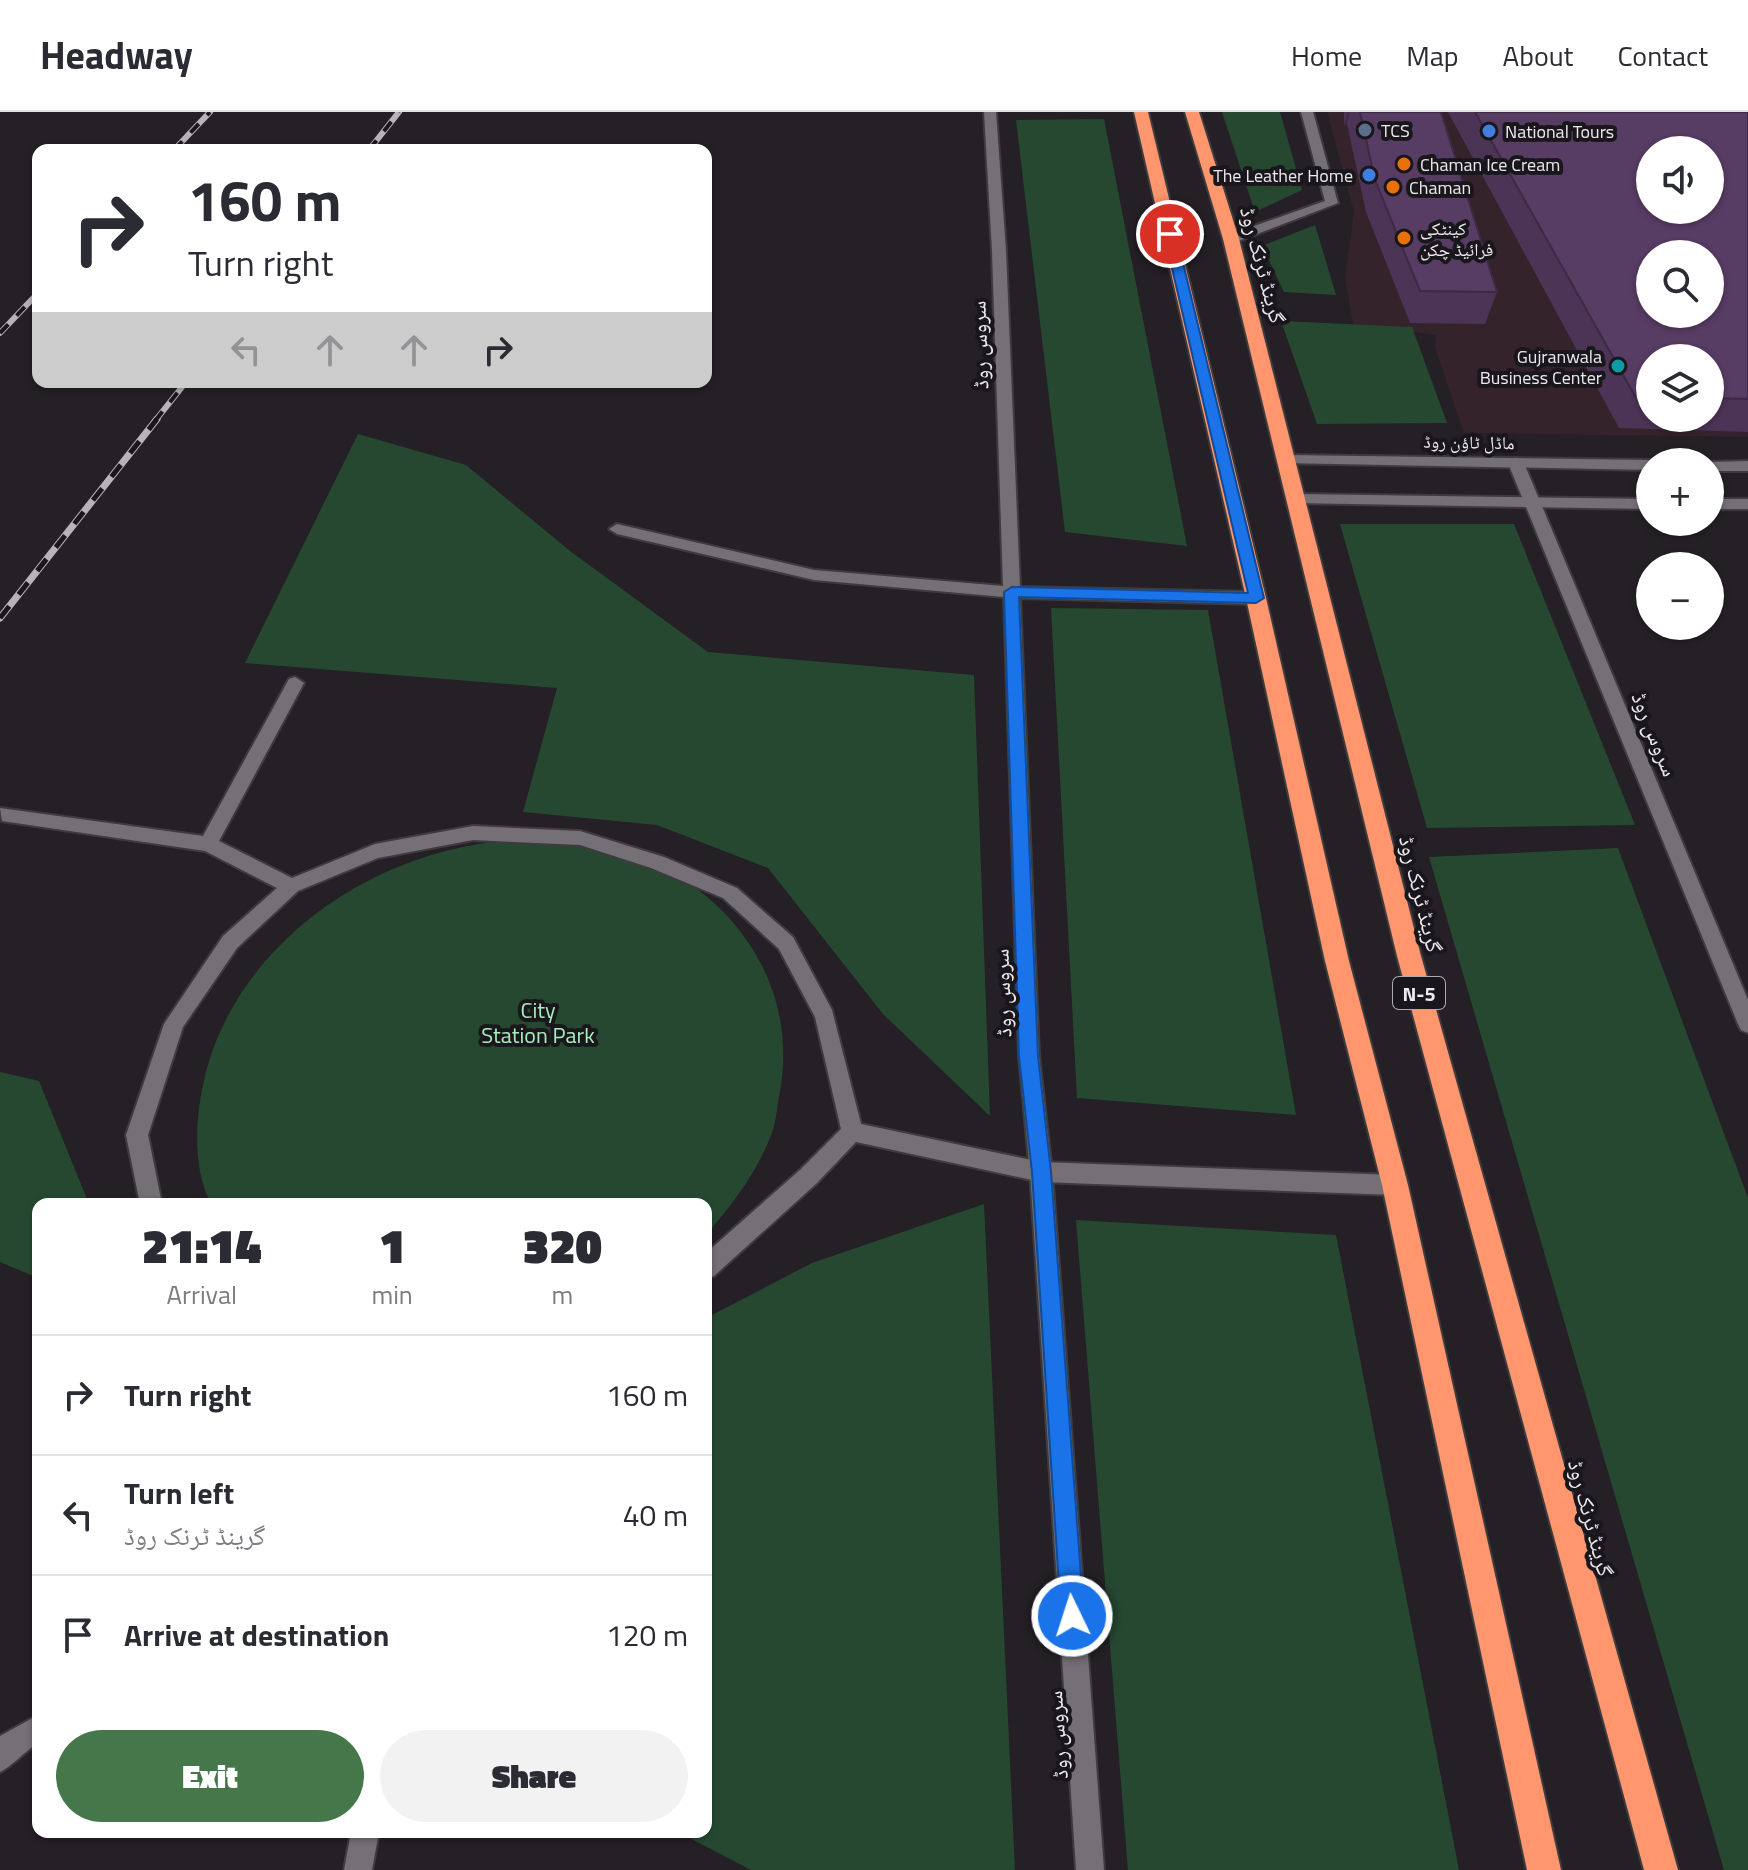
<!DOCTYPE html>
<html lang="en">
<head>
<meta charset="utf-8">
<style>
	:root { --surface:#fff; --page:#f2f2f3; --text:#2b2b33; --muted:#7c7c81; --line:#e1e1e2; --accent:#46774a }
	body { margin:0; font-family:"Titillium Web","Noto Naskh Arabic",sans-serif; background:var(--page); color:var(--text); height:100vh; display:flex; flex-direction:column; font-size:30px; white-space:nowrap }
	* { box-sizing:border-box; margin:0 }
	p { font-size:26px; color:var(--muted) }
	.icon { flex:none; width:44px; height:44px; fill:none; stroke:currentColor; stroke-width:2; stroke-linecap:round; stroke-linejoin:round }
	.map { position:relative; flex:1; overflow:hidden }
	.panel { position:absolute; left:32px; top:1086px; width:680px; height:640px; display:flex; flex-direction:column; background:var(--surface); border-radius:16px; box-shadow:0 2px 6px #0004 }
	.panel>* { flex:none }
	.hud { position:absolute; left:32px; top:32px; width:680px; height:244px; border-radius:16px; box-shadow:0 2px 6px #0004; background:#fff; color:var(--text); overflow:hidden }
	.fabs { position:absolute; left:1636px; top:24px; display:grid; gap:16px }
	.fabs a { display:grid; place-items:center; width:88px; height:88px; border-radius:50%; background:var(--surface); box-shadow:0 2px 6px #0004; font-size:40px }
	.pin { position:absolute; display:grid; place-items:center; width:68px; height:68px; color:#fff; margin:-34px; border:4px solid #fff; border-radius:50%; box-shadow:0 2px 8px #0007 }
	.me { position:absolute; width:88px; margin:-44px; rotate:356deg; stroke-linejoin:round; filter:drop-shadow(0 0 6px #0008) }
	.turn { display:flex; align-items:center; gap:28px; height:168px; padding:0 24px; font-size:36px }
	.turn .icon { width:104px; height:104px; stroke-width:2.5 }
	.turn b { display:block; font-size:56px; line-height:68px }
	.lanes { display:flex; align-items:center; height:76px; padding:0 24px; background:#0003; justify-content:center; gap:40px; direction:ltr }
	.lanes .off { opacity:.35 }
	.eta { display:flex; justify-content:space-evenly; align-items:center; height:136px; text-align:center }
	.eta b { font-size:48px; font-weight:800; line-height:56px }
	.primary-button { display:flex; gap:16px; margin-top:auto; padding:16px 24px }
	.primary-button a { flex:1; height:92px; border-radius:48px; background:var(--accent); color:#fff; font-size:32px; font-weight:800; line-height:92px; text-align:center }
	.primary-button a+a { background:var(--page); color:var(--text) }
	ul { padding:0; list-style:none }
	li { display:flex; align-items:center; gap:24px; height:120px; padding:0 24px; border-top:2px solid var(--line) }
	li div { flex:1 }
	li b { display:block; font-size:30px }
	li em { font-style:normal }
	header { display:flex; align-items:center; gap:48px; box-sizing:border-box; height:112px; padding:0 40px; background:var(--surface); border-bottom:2px solid var(--line) }
	header strong { font-size:38px }
	nav { display:flex; gap:44px; margin-inline-start:auto; font-size:28px }
	.map>svg:first-child { display:block }
	.commercial { fill:#35232b; fill-rule:evenodd }
	.green { fill:#264831 }
	.lines { fill:none; stroke-linecap:round; stroke-linejoin:round }
	.lane-casing { stroke:#3e3b3f; stroke-width:4 }
	.street-casing { stroke:#3e3b3f; stroke-width:4 }
	.secondary-casing { stroke:#3e3b3f; stroke-width:4 }
	.highway-casing { stroke:#3e3b3f; stroke-width:4 }
	.lane { fill:#747076; fill-rule:evenodd }
	.street { fill:#747076; fill-rule:evenodd }
	.secondary { fill:#747076; fill-rule:evenodd }
	.highway { fill:#ff966d; fill-rule:evenodd }
	.rail-far1-casing { stroke:#b7b4b8; stroke-width:6 }
	.rail-casing { stroke:#b7b4b8; stroke-width:7 }
	.rail-far1 { stroke:#1a171c; stroke-width:4; stroke-dasharray:12; stroke-linecap:butt }
	.rail { stroke:#1a171c; stroke-width:5; stroke-dasharray:15; stroke-linecap:butt }
	.wall { fill:#4b3455; fill-rule:evenodd }
	.shaded-wall { fill:#3d2a45 }
	.building { fill:#573c63; stroke:#3d2a45; stroke-width:2; fill-rule:evenodd }
	.route { fill:#1a73e8; stroke:#114b97; stroke-width:2 }
	.service-dot { fill:#5c6f8a; stroke:#1a171c; stroke-width:3 }
	.shop-dot { fill:#3f7fe0; stroke:#1a171c; stroke-width:3 }
	.food-dot { fill:#e8710a; stroke:#1a171c; stroke-width:3 }
	.culture-dot { fill:#0f9aa8; stroke:#1a171c; stroke-width:3 }
	.labels { text-anchor:middle; dominant-baseline:central; stroke-width:8; stroke-linejoin:round; paint-order:stroke }
	.far-poi-label { font-size:18px; fill:#edeaee; stroke:#1a171c; text-anchor:start }
	.far-street-label { font-size:18px; fill:#edeaee; stroke:#1a171c }
	.shield { fill:#1a171c; stroke:#aeabaf; stroke-width:2 }
	.shield-label { font-size:20px; font-weight:bold; fill:#edeaee }
	.street-label { font-size:22px; fill:#edeaee; stroke:#1a171c }
	.park-label { font-size:22px; fill:#a6efbc; stroke:#1a171c }
</style>
</head>
<body>
<header>
<strong>Headway</strong>
<nav><a>Home</a><a>Map</a><a>About</a><a>Contact</a></nav>
</header>
<div class="map">
<svg width="1748" height="1758" viewBox="0 0 1748 1758">
	<rect width="100%" height="100%" fill="#242025"/>
	<!-- commercial -->
	<path class="commercial" d="M1327,0H1748V325L1464,321L1435,235L1436,223L1353,212L1345,165L1354,100ZM1650,38H1710V98H1650ZM1650,142H1710V202H1650ZM1650,246H1710V306H1650Z"/>
	<!-- green -->
	<g class="green">
		<path d="M1222,0H1280L1302,78L1255,100Z"/>
		<path d="M1104,7L1187,434L1065,420L1016,8Z"/>
		<path d="M1315,113L1336,183L1284,180L1262,134Z"/>
		<path d="M1281,209L1412,215L1447,311L1317,312Z"/>
		<path d="M358,322L466,353L570,439L708,540L974,563L990,1004L883,902L768,756L657,713L523,700L557,576L245,551Z"/>
		<path d="M1340,412H1514L1635,713L1427,716Z"/>
		<path d="M1051,496L1208,498L1296,1003L1077,986Z"/>
		<path d="M546,728C587,734 632,738 670,759C752,806 798,891 779,985C777,996 776,1010 772,1021C757,1060 733,1092 706,1123V1092H211C193,1056 195,1011 203,973C229,845 352,752 479,732C500,729 524,729 546,728Z"/>
		<path d="M1618,736L1748,1086V1758H1724L1429,745Z"/>
		<path d="M0,960L39,969L89,1092H38V1166L0,1150Z"/>
		<path d="M984,1092L1015,1758H751L678,1720H706V1206L812,1151Z"/>
		<path d="M1076,1108L1336,1123L1459,1758H1128Z"/>
	</g>
	<g class="lines">
		<!-- lane casing -->
		<g class="lane-casing">
			<g id="lane">
				<path d="M1301,0H1313L1338,91L1236,130H1226V124L1325,89Z"/>
				<path d="M295,565L304,571L219,729L292,766L375,732L473,714L580,719L664,745L737,776L793,825L832,898L861,1012L1041,1050L1395,1063L1403,1066L1406,1073L1403,1080L1395,1083L1041,1070L856,1030L817,1071L714,1164L706,1167V1141L801,1057L841,1017L815,905L779,837L723,786L651,756L580,733L473,728L378,746L298,779L237,836L183,915L148,1023L162,1092H140L126,1023L164,912L223,824L277,776L205,739L2,709L0,696L203,724L289,567Z"/>
				<path d="M38,1603V1631C24,1640 12,1654 0,1660V1624Z"/>
				<path d="M351,1720H379L372,1758H344Z"/>
			</g>
		</g>
		<!-- street casing -->
		<g class="street-casing">
			<g id="street">
				<path d="M984,0H996L1006,139L1020,475L1256,480L1264,486L1256,492L1020,486L1039,944L1052,1060L1104,1758H1076L1030,1060L1019,944L1004,485L814,468L617,422L609,417L617,412L814,458L1003,474L992,139Z"/>
				<path d="M1516,346L1524,351L1748,888V921L1741,918L1738,912L1508,351Z"/>
			</g>
		</g>
		<!-- secondary casing -->
		<g class="secondary-casing">
			<g id="secondary">
				<path d="M1287,343L1650,348L1656,350H1650V358L1282,351V345Z"/>
				<path d="M1748,349V359H1710V350H1707Z"/>
				<path d="M1297,382L1650,387V397L1292,391V383Z"/>
				<rect x="1710" y="387" width="38" height="10"/>
			</g>
		</g>
		<!-- highway casing -->
		<g class="highway-casing">
			<g id="highway">
				<path d="M1134,0H1148L1266,486L1349,849L1408,1073L1561,1758H1527L1382,1073L1325,849L1246,486Z"/>
				<path d="M1185,0H1199L1239,127L1421,844L1678,1758H1644L1397,844L1223,127Z"/>
			</g>
		</g>
		<!-- lane -->
		<use href="#lane" class="lane"/>
		<!-- street -->
		<use href="#street" class="street"/>
		<!-- secondary -->
		<use href="#secondary" class="secondary"/>
		<!-- highway -->
		<use href="#highway" class="highway"/>
		<!-- rail-far1 casing -->
		<g class="rail-far1-casing">
			<g id="rail-far1">
				<path d="M174,38L210,0"/>
				<path d="M369,38L399,0"/>
				<path d="M0,221L38,181"/>
				<path d="M155,309L186,270"/>
			</g>
		</g>
		<!-- rail casing -->
		<g class="rail-casing">
			<path id="rail" d="M0,506L157,307"/>
		</g>
		<!-- rail-far1 -->
		<use href="#rail-far1" class="rail-far1"/>
		<!-- rail -->
		<use href="#rail" class="rail"/>
	</g>
	<!-- wall -->
	<g class="wall">
		<path d="M1344,0H1441L1497,180L1485,212L1410,211L1366,100L1347,12L1344,13Z"/>
		<path d="M1448,0H1748V320L1619,316ZM1650,246H1710V306H1650Z"/>
	</g>
	<!-- shaded-wall -->
	<path class="shaded-wall" d="M1348,0H1350L1347,12L1344,13Z"/>
	<!-- building -->
	<g class="building">
		<path d="M1360,0H1441L1497,180L1420,179L1375,68Z"/>
		<path d="M1475,0H1748V287L1710,286V246H1650V284H1635ZM1650,38H1710V98H1650ZM1650,142H1710V202H1650Z"/>
	</g>
	<!-- route -->
	<path class="route" d="M1170,118L1176,122L1264,486L1256,491L1019,485L1038,944L1051,1060L1084,1504L1081,1513L1072,1516L1064,1513L1061,1504L1032,1060L1019,944L1004,480L1012,475L1248,481L1164,122Z"/>
	<!-- markers -->
	<circle class="service-dot" cx="1365" cy="18" r="8"/>
	<g class="shop-dot">
		<circle cx="1489" cy="19" r="8"/>
		<circle cx="1369" cy="63" r="8"/>
	</g>
	<g class="food-dot">
		<circle cx="1404" cy="52" r="8"/>
		<circle cx="1393" cy="75" r="8"/>
		<circle cx="1404" cy="126" r="8"/>
	</g>
	<circle class="culture-dot" cx="1618" cy="254" r="8"/>
	<g class="labels">
		<!-- far-poi labels -->
		<g class="far-poi-label">
			<text x="1381" y="18">TCS</text>
			<text x="1505" y="19">National Tours</text>
			<text x="1420" y="52">Chaman Ice Cream</text>
			<text x="1353" y="63" text-anchor="end">The Leather Home</text>
			<text x="1409" y="75">Chaman</text>
			<text x="1420" y="116">کینٹکی<tspan x="1420" dy="21">فرائیڈ چکن</tspan></text>
			<text x="1602" y="244" text-anchor="end">Gujranwala<tspan x="1602" dy="21">Business Center</tspan></text>
		</g>
		<!-- far-street labels -->
		<g class="far-street-label">
			<text transform="translate(1469 330) rotate(1)">ماڈل ٹاؤن روڈ</text>
		</g>
		<!-- shield labels -->
		<rect class="shield" x="1393" y="865" width="52" height="32" rx="6"/>
		<g class="shield-label">
			<text x="1419" y="881">N-5</text>
		</g>
		<!-- street labels -->
		<g class="street-label">
			<text transform="translate(1263 153) rotate(75)">گرینڈ ٹرنک روڈ</text>
			<text transform="translate(979 233) rotate(-92)">سروس روڈ</text>
			<text transform="translate(1655 622) rotate(68)">سروس روڈ</text>
			<text transform="translate(1421 782) rotate(76)">گرینڈ ٹرنک روڈ</text>
			<text transform="translate(1002 881) rotate(-92)">سروس روڈ</text>
			<text transform="translate(1591 1406) rotate(75)">گرینڈ ٹرنک روڈ</text>
			<text transform="translate(1057 1623) rotate(-94)">سروس روڈ</text>
		</g>
		<!-- park labels -->
		<g class="park-label">
			<text x="538" y="898">City<tspan x="538" dy="25">Station Park</tspan></text>
		</g>
	</g>
</svg>
<div class="fabs">
<a><svg class="icon" aria-label="sound" viewBox="0 0 24 24"><path d="M4 9h4l5-4v14l-5-4H4zM17 9q2 3 0 6"/></svg></a>
<a><svg class="icon" aria-label="search" viewBox="0 0 24 24"><circle cx="10" cy="10" r="6"/><path d="M15 15l6 6"/></svg></a>
<a><svg class="icon" aria-label="layers" viewBox="0 0 24 24"><path d="M12 4l9 5-9 5-9-5zM3 14l9 5 9-5"/></svg></a>
<a>+</a>
<a>−</a>
</div>
<div class="pin" style="left:1170px;top:122px;background:#d93025"><svg class="icon" aria-label="arrive" viewBox="0 0 24 24"><path d="M6 21V4h12l-3 4 3 4H6"/></svg></div>
<svg class="me" style="left:1072px;top:1504px" viewBox="-20 -20 40 40"><circle r="17" fill="#1a73e8" stroke="#fff" stroke-width="3"/><path d="M0-11L8 9 0 5-8 9z" fill="#fff"/></svg>
<div class="hud">
<div class="turn"><svg class="icon" aria-label="right" viewBox="0 0 24 24"><path d="M7 20v-9h11M14 6l5 5-5 5"/></svg><div><b>160 m</b>Turn right</div></div>
<div class="lanes"><svg class="icon off" aria-label="left" viewBox="0 0 24 24"><path d="M17 20v-9H6M10 6l-5 5 5 5"/></svg><svg class="icon off" aria-label="ahead" viewBox="0 0 24 24"><path d="M12 20V5M6 11l6-6 6 6"/></svg><svg class="icon off" aria-label="ahead" viewBox="0 0 24 24"><path d="M12 20V5M6 11l6-6 6 6"/></svg><svg class="icon" aria-label="right" viewBox="0 0 24 24"><path d="M7 20v-9h11M14 6l5 5-5 5"/></svg></div>
</div>
<section class="panel">
<div class="eta">
<div><b>21:14</b><p>Arrival</p></div>
<div><b>1</b><p>min</p></div>
<div><b>320</b><p>m</p></div>
</div>
<ul>
<li><svg class="icon" aria-label="right" viewBox="0 0 24 24"><path d="M7 20v-9h11M14 6l5 5-5 5"/></svg><div><b>Turn right</b></div><em>160 m</em></li>
<li><svg class="icon" aria-label="left" viewBox="0 0 24 24"><path d="M17 20v-9H6M10 6l-5 5 5 5"/></svg><div><b>Turn left</b><p>گرینڈ ٹرنک روڈ</p></div><em>40 m</em></li>
<li><svg class="icon" aria-label="arrive" viewBox="0 0 24 24"><path d="M6 21V4h12l-3 4 3 4H6"/></svg><div><b>Arrive at destination</b></div><em>120 m</em></li>
</ul>
<div class="primary-button"><a>Exit</a><a>Share</a></div>
</section>
</div>
</body>
</html>
